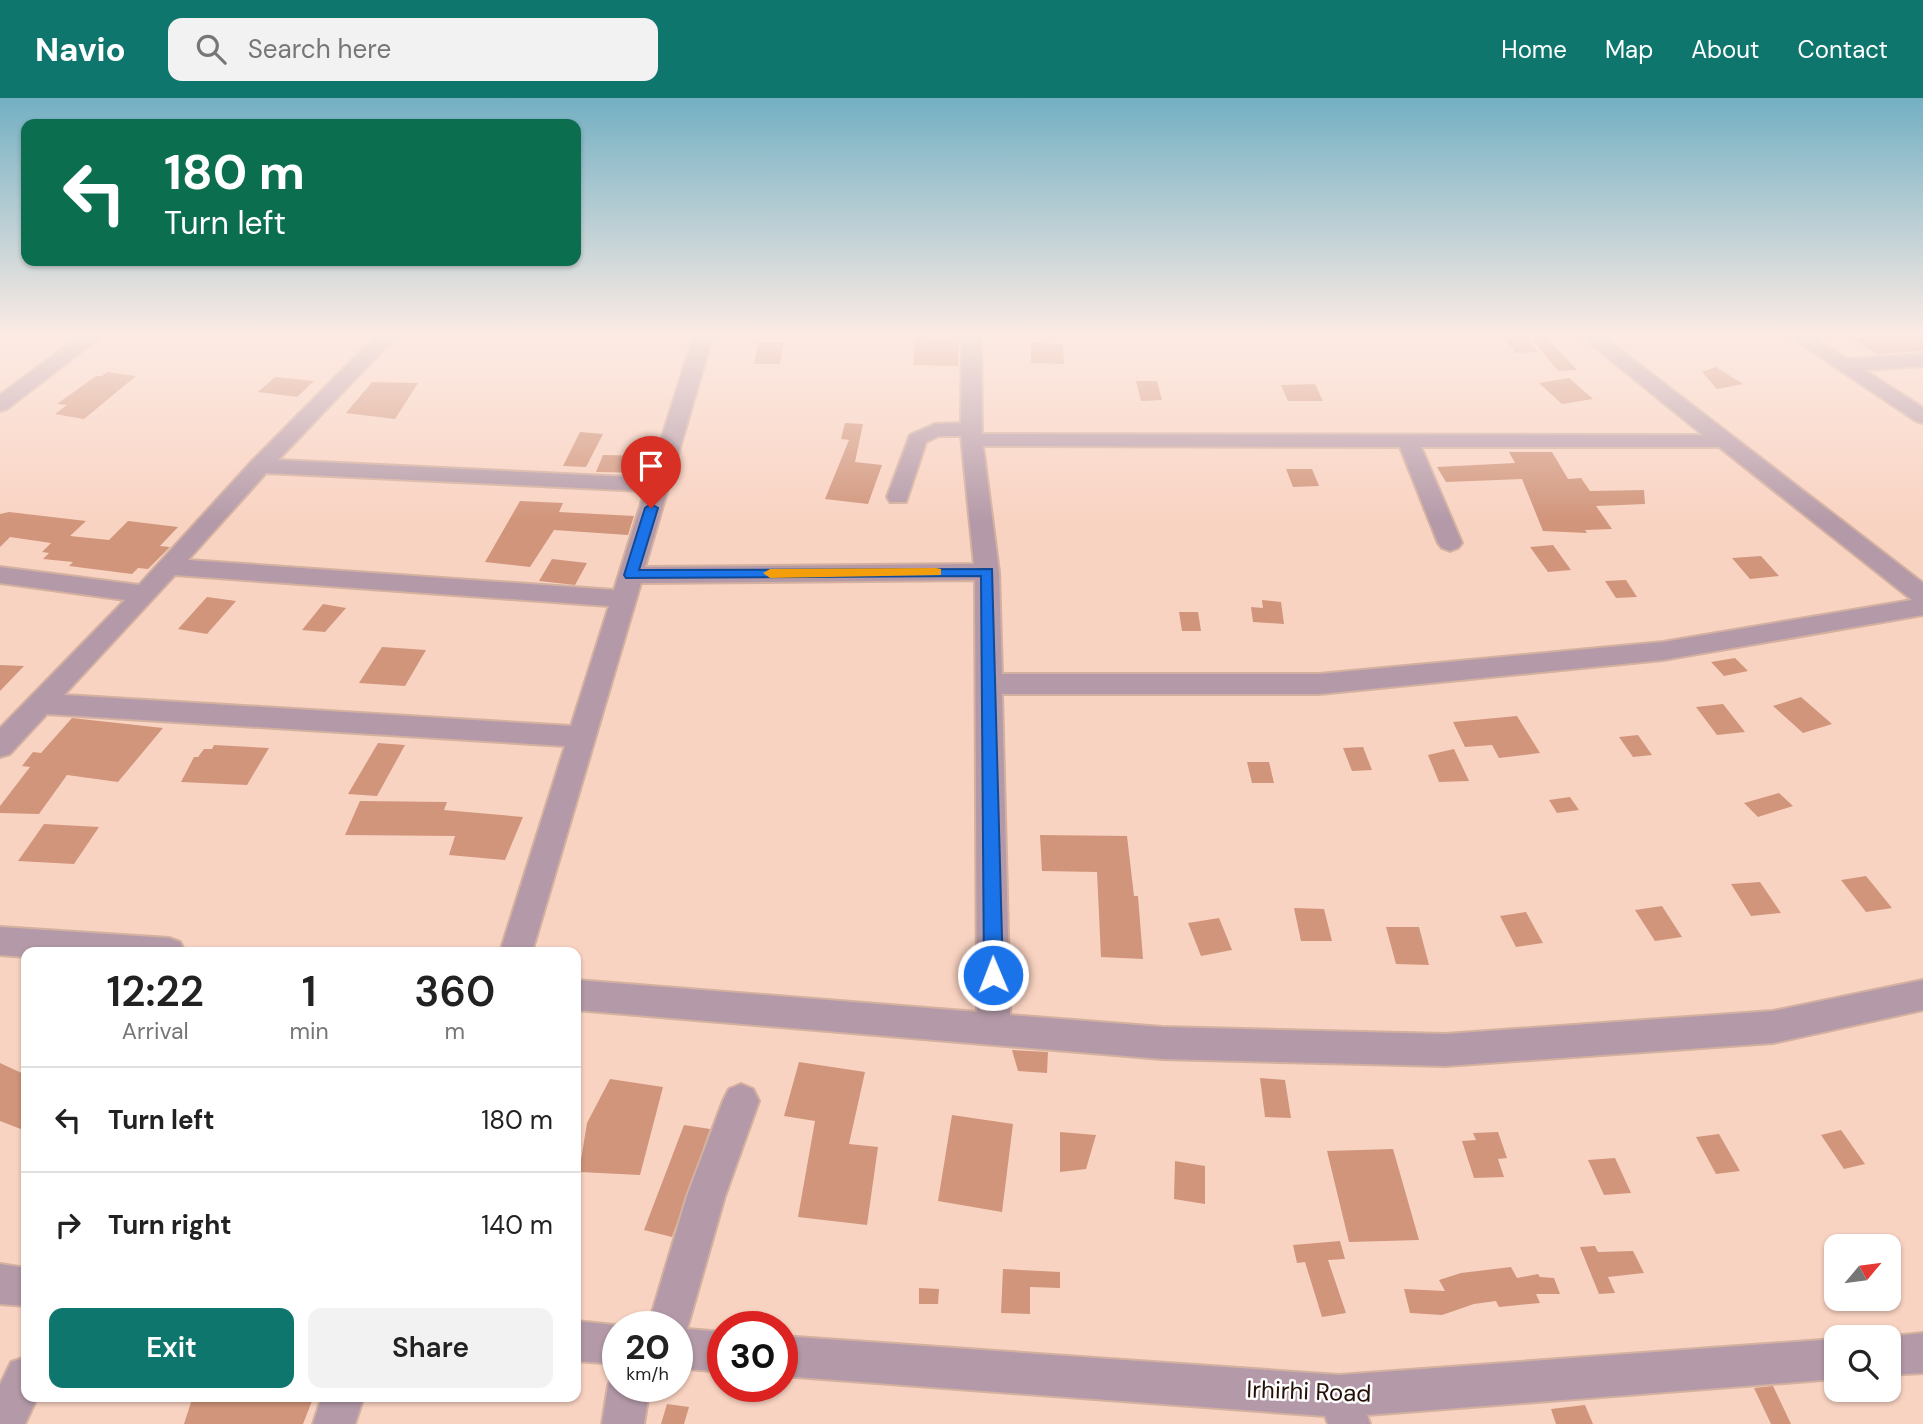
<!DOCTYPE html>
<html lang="en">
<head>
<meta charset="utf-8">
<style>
	:root { --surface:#fff; --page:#f2f2f2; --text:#222; --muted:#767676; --line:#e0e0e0; --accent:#0f766e }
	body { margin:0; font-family:"DM Sans",sans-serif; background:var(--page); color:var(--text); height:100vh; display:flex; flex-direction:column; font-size:26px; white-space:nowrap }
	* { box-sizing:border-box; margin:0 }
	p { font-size:23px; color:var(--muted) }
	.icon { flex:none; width:38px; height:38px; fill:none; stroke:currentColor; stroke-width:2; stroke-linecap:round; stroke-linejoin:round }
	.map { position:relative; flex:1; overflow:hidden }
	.panel { position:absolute; left:21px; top:849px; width:560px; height:455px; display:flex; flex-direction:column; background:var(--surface); border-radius:14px; box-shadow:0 2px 5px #0004 }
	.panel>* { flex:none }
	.banner { position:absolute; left:21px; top:21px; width:560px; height:147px; border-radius:14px; box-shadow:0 2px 5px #0004; background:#0b6e4f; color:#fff; overflow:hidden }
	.needle { width:46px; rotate:61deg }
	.fabs { position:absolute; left:1824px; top:1136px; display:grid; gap:14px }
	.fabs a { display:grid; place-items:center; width:77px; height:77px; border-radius:14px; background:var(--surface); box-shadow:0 2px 5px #0004; font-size:35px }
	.speed { position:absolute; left:602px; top:1213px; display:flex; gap:14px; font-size:35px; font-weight:700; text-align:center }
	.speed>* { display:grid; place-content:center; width:91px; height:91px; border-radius:50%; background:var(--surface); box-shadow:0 2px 5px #0004; line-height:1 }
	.speed small { font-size:18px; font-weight:400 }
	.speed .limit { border:10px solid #d22; background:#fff; color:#111 }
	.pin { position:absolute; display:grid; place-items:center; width:60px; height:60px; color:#fff; margin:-72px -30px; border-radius:50% 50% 50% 0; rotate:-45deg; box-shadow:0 0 7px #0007 }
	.pin .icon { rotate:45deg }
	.me { position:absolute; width:77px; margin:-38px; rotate:359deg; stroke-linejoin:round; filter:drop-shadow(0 0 5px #0008) }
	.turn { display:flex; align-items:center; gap:24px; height:147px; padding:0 28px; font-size:32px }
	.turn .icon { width:91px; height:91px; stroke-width:2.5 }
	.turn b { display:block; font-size:49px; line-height:60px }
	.eta { display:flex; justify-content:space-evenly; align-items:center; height:119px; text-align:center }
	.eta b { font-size:42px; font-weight:600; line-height:49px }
	.action { display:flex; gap:14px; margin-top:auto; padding:14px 28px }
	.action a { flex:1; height:80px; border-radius:14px; background:var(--accent); color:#fff; font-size:28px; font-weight:600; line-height:80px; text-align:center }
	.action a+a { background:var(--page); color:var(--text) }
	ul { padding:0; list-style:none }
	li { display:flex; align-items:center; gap:21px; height:105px; padding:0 28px; border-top:2px solid var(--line) }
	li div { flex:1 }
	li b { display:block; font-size:26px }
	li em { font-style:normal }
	header { display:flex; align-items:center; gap:42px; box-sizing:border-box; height:98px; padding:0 35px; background:var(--accent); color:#fff }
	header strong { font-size:33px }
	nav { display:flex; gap:38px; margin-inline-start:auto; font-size:24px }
	.search { width:490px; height:63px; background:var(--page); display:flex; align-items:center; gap:18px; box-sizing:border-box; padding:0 24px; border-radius:14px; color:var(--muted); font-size:26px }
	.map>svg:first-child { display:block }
	.building { fill:#d1957b }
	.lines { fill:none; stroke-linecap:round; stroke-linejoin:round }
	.minor-casing { stroke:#d3b0a0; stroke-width:4 }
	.minor { fill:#b49aa8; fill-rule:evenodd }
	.route { fill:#1a73e8; stroke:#114b97; stroke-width:2 }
	.slow { fill:#f59e0b }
	.labels { text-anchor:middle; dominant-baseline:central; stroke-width:5; stroke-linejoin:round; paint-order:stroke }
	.near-street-label { font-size:24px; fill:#251006; stroke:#fdfdfd }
</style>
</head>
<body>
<header>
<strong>Navio</strong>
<div class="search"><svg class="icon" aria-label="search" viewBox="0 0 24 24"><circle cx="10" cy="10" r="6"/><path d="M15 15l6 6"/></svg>Search here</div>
<nav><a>Home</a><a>Map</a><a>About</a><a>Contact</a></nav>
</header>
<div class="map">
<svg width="1923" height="1326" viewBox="0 0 1923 1326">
	<rect width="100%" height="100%" fill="#f9d3c2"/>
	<!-- building -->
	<g class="building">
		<path d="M1501,237H1525L1538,254L1516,255Z"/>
		<path d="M1535,237H1545L1577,272L1558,273L1531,240Z"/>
		<path d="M1848,237H1923V253L1876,256Z"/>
		<path d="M915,240L959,241L958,268L913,267Z"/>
		<path d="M758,244H784L780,266H754Z"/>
		<path d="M1031,245L1063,246L1064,266L1031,265Z"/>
		<path d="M1716,269L1743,286L1717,291L1702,274Z"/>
		<path d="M107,274L136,278L84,321L55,316L67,307L57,306L96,278H102Z"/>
		<path d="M275,279L314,283L297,299L258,294Z"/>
		<path d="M1569,280L1593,301L1562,306L1539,285Z"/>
		<path d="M1136,283H1157L1162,302L1141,303Z"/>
		<path d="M372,284L418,285L395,321L346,315Z"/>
		<path d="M1315,286L1323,303H1288L1281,287Z"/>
		<path d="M845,325L863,326L855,364L882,367L868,406L825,401L849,342L841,341Z"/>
		<path d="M580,334L603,336L586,369L563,368Z"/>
		<path d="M1509,354H1552L1568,381L1581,380L1590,393L1644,392L1645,406L1596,408L1612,431L1585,432L1587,435L1543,433L1522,381L1446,384L1437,369L1515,365Z"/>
		<path d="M603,357L653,358L648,375L596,374Z"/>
		<path d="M1286,371H1312L1319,388L1293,389Z"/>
		<path d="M520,403L563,405L559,414L634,418L628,437L554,432L530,469L485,464Z"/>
		<path d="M9,414L86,423L70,438L109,442L128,423L178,429L160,448L170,449L148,471L138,470L132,476L69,468L73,464L43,461L49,455L42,454L51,445L10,439L0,449V416Z"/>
		<path d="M1553,447L1571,472L1548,474L1530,449Z"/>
		<path d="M1761,458L1779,478L1750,481L1732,460Z"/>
		<path d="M552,461L587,465L575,487L539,483Z"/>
		<path d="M1626,482L1637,499L1616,500L1605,483Z"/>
		<path d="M207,499L236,503L207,536L178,531Z"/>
		<path d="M1262,502L1281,504L1284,526L1253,524L1251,509L1263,510Z"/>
		<path d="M323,506L346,510L325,534L302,532Z"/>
		<path d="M1179,514H1198L1201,533H1182Z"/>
		<path d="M382,549L426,552L405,588L359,585Z"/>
		<path d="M1735,560L1748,573L1724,578L1711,564Z"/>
		<path d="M0,567L24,568L0,593Z"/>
		<path d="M1801,599L1832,626L1803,635L1773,608Z"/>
		<path d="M1723,606L1745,634L1717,637L1696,609Z"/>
		<path d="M1517,618L1540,655L1499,660L1492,647L1465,649L1453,624Z"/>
		<path d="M72,620L163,630L118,684L67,677L39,716L0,715V708L30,669L22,668L33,654L41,655Z"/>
		<path d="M1638,637L1652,657L1633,659L1619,639Z"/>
		<path d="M378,645L405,647L377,698L348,696Z"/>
		<path d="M214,647L269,650L247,687L181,684L194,659H198L204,651H212Z"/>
		<path d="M1363,649L1372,672L1352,673L1343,650Z"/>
		<path d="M1454,651L1469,683L1439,684L1428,657Z"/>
		<path d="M1247,664H1269L1274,685H1252Z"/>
		<path d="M1779,695L1793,708L1758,719L1744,705Z"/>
		<path d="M1570,699L1579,712L1557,715L1549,702Z"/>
		<path d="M360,703L447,704L444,712L523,719L505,762L449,757L455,738L345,737Z"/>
		<path d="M44,726L99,729L74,766L18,763Z"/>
		<path d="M1040,737L1127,738L1134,798H1138L1143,861L1101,859L1097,774L1042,773Z"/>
		<path d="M1866,778L1892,810L1866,814L1841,782Z"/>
		<path d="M1760,784L1781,815L1751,818L1731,786Z"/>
		<path d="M1662,808L1682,839L1655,843L1635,812Z"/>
		<path d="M1294,810L1324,811L1332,843H1301Z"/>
		<path d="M1526,814L1543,845L1516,849L1500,818Z"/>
		<path d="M1219,820L1232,852L1201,858L1188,825Z"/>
		<path d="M1386,829H1419L1429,867L1396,866Z"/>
		<path d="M1012,952L1048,954L1047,975L1018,973Z"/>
		<path d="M799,964L865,974L849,1046L878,1049L867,1127L798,1119L815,1023L784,1018Z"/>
		<path d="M0,965L26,977V1033L0,1023Z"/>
		<path d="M1260,980L1285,982L1291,1020L1265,1019Z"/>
		<path d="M610,981L663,989L640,1077L579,1074L587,1025Z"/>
		<path d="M952,1017L1013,1026L1002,1114L938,1103Z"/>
		<path d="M684,1027L710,1031L672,1139L644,1132Z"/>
		<path d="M1841,1032L1865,1066L1844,1071L1821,1037Z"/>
		<path d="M1060,1034L1096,1037L1086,1071L1060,1074Z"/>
		<path d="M1498,1034L1507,1060L1498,1061L1504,1079L1474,1080L1462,1043L1476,1042L1473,1035Z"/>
		<path d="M1719,1036L1740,1073L1716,1076L1696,1039Z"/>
		<path d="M1393,1051L1419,1142L1349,1144L1327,1053Z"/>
		<path d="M1615,1060L1631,1095L1604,1097L1588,1062Z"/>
		<path d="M1175,1063L1205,1068V1106L1174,1101Z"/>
		<path d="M1340,1143L1345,1161L1328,1162L1346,1215L1322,1219L1305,1164L1297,1165L1293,1147Z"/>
		<path d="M1595,1148L1598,1154L1633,1153L1644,1175L1608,1179L1615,1195L1599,1196L1580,1149Z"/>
		<path d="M1511,1169L1517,1180L1538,1176L1540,1179L1554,1180L1560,1196H1536L1540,1205L1499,1209L1496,1203L1474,1206L1442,1217L1410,1215L1404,1191L1445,1193L1439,1182L1461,1175Z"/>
		<path d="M1003,1171L1060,1174V1190L1030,1189V1216L1001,1215Z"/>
		<path d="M919,1190L939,1191L938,1206H919Z"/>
		<path d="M1773,1288L1791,1326H1771L1754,1290Z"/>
		<path d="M193,1298H314L303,1326H184Z"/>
		<path d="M667,1306L689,1309L684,1326H661Z"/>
		<path d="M1585,1307L1593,1326H1556L1551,1311Z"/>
	</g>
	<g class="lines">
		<!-- minor casing -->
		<g class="minor-casing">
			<g id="minor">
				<path d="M81,237H103L7,311L0,313V297Z"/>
				<path d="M377,237H397L278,362L649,380L694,237H713L645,469L974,466L961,338H939L926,344L906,404H890L887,399L910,337L935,326L961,325L962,237H981L982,336L1703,337L1580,237H1601L1923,485V517L1663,562L1319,596H1002L1010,917L1162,929L1445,936L1773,913L1923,882V912L1773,945L1445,968L1162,961L576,912V882L977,914L975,482L641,485L532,854H500L565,648L47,616L10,656L0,659V630L125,502L0,485V469L139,487L252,363ZM983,348L1400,349L1438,445L1442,450L1450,453L1458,450L1462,445L1421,349H1719L1912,502L1663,544L1319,576H1002L999,474ZM266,375L645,393L614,492L188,462ZM175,477L609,508L571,628L64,597Z"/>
				<path d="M1788,237H1811L1847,261L1923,256V268L1864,272L1923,310V325L1916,323Z"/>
				<path d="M0,829L169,840L180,844L185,854H26V859L0,857Z"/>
				<path d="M741,986L753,991L759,1003L725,1098L687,1231L723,1234V1274L677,1270V1228H648L687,1098L723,1003L729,991Z"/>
				<path d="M0,1166L26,1170V1208L0,1206Z"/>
				<path d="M576,1223L624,1228H618V1266L576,1263Z"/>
				<path d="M1923,1235V1275L1888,1277V1239H1883Z"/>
				<path d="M782,1238L1339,1277L1836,1241V1281L1367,1317L1370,1326H1328L1325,1318L782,1278Z"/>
				<path d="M26,1259V1298H38L25,1326H0V1287L11,1264Z"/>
				<path d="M618,1272V1288H650L644,1326H602L608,1288L614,1273Z"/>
				<path d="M322,1298H364L355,1326H313Z"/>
			</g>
		</g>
		<!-- minor -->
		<use href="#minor" class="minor"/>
	</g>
	<!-- sky -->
	<linearGradient id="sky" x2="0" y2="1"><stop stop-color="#73b0c3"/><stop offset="0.56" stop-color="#fcebe4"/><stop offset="1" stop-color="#fcebe4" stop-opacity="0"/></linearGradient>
	<rect width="1923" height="423" fill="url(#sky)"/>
	<!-- route -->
	<path class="route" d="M651,406L658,410L639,472L992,471L1003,877L1000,882L993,885L987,882L984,877L981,478L626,480L624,477L645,410Z"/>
	<!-- slow -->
	<path class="slow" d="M936,470L941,471V477L770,480L763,475L770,471Z"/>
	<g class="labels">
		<!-- near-street labels -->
		<g class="near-street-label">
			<text transform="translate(1309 1293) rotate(2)">Irhirhi Road</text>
		</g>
	</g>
</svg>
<div class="fabs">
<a><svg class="needle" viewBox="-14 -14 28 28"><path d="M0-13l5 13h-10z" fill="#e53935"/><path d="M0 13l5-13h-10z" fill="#767676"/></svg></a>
<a><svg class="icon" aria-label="search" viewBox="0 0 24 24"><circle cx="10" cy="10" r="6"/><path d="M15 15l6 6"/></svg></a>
</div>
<div class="speed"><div>20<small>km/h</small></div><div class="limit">30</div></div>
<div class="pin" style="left:651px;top:410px;background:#d93025"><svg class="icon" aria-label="arrive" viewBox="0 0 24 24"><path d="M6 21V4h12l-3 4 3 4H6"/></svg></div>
<svg class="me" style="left:993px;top:877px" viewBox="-20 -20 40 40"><circle r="17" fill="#1a73e8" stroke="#fff" stroke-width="3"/><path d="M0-11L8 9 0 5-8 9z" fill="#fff"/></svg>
<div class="banner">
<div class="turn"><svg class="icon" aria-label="left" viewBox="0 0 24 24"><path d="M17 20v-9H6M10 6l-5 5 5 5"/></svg><div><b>180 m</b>Turn left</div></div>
</div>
<section class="panel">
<div class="eta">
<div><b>12:22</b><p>Arrival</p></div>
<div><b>1</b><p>min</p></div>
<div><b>360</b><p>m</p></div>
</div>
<ul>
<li><svg class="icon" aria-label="left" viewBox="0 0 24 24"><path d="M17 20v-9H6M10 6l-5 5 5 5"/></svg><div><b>Turn left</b></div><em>180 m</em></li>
<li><svg class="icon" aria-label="right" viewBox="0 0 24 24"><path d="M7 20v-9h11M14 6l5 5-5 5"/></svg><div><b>Turn right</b></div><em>140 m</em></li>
</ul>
<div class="action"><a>Exit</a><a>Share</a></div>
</section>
</div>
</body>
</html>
